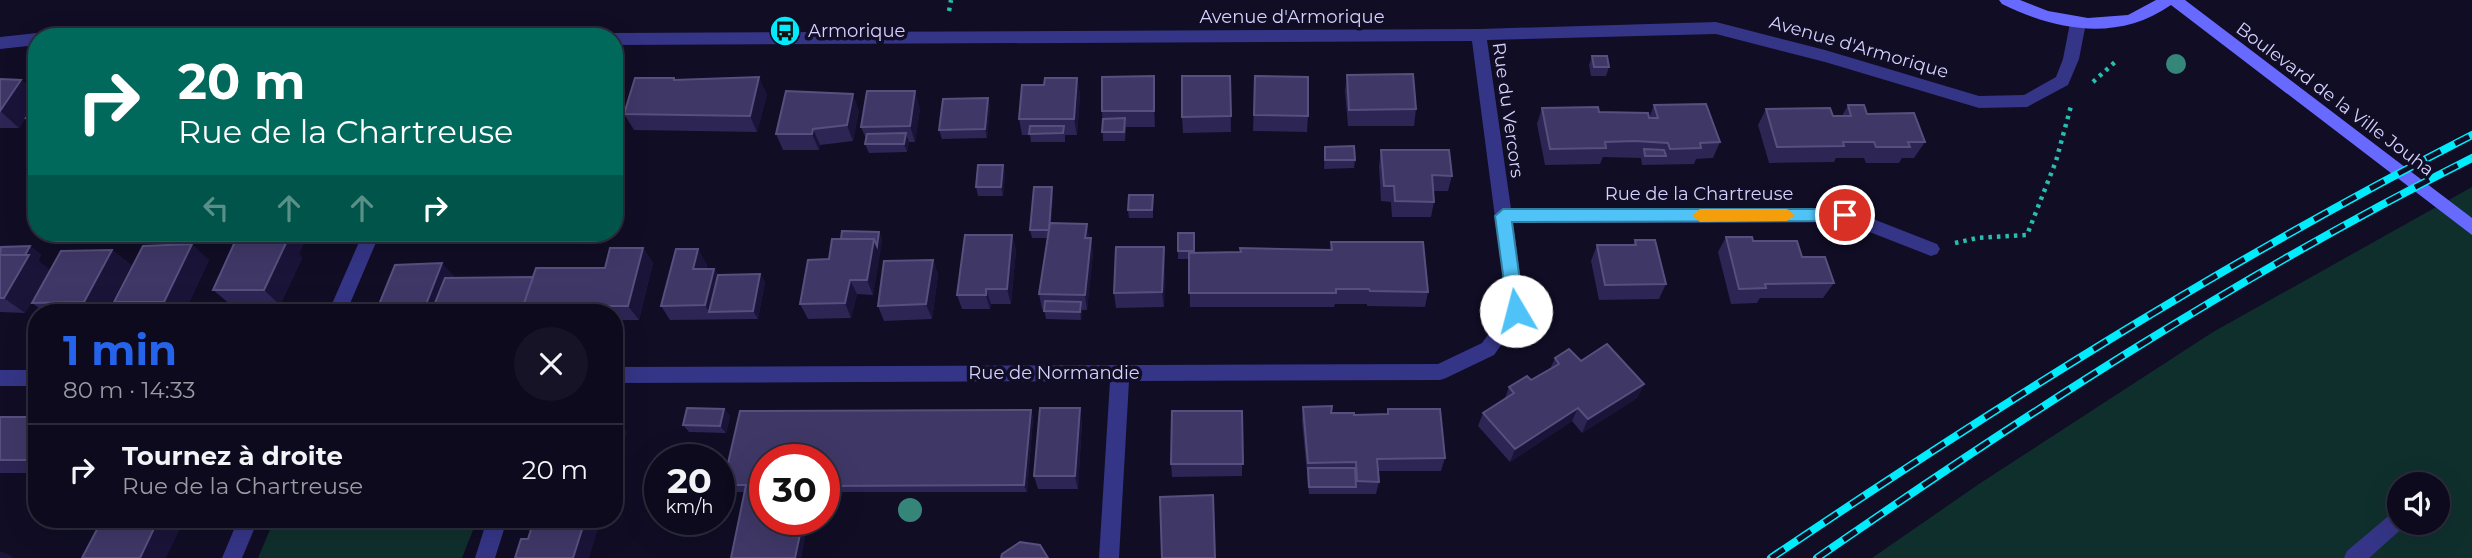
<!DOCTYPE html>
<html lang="fr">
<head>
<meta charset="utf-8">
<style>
	:root { --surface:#0c0a1c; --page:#151325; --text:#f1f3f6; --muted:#9a9aa3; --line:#2c2b3b; --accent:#2563eb }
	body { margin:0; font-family:Montserrat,sans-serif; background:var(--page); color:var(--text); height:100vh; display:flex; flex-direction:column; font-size:26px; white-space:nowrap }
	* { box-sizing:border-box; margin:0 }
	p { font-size:23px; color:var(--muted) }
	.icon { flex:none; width:38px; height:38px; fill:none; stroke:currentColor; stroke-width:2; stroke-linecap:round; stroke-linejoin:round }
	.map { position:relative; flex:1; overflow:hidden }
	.sheet { position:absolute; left:28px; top:304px; width:595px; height:224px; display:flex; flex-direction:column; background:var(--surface); border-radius:28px; box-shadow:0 7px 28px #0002,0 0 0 2px var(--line) }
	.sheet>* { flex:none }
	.guide { position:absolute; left:28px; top:28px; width:595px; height:214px; border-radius:28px; box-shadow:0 7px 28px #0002,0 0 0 2px var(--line); background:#00695c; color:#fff; overflow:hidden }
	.buttons { position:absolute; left:2387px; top:472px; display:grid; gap:14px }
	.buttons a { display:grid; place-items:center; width:63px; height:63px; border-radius:50%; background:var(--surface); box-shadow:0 7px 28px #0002,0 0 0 2px var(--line); font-size:35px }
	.speed { position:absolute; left:644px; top:444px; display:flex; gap:14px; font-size:35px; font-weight:700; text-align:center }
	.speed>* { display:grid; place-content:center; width:91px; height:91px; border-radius:50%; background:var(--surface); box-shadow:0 7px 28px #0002,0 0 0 2px var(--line); line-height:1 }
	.speed small { font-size:18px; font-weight:400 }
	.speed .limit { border:10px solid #d22; background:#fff; color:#111 }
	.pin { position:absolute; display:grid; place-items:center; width:60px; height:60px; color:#fff; margin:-30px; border:4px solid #fff; border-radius:50%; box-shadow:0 2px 7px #0007 }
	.me { position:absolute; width:77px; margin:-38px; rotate:352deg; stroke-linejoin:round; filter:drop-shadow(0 0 5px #0008) }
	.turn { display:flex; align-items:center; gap:24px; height:147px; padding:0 35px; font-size:32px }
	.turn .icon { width:91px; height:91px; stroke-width:2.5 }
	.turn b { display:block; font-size:49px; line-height:60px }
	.lanes { display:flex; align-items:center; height:66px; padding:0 35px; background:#0003; justify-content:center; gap:35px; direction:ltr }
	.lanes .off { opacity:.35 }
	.round { display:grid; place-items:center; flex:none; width:74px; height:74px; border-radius:37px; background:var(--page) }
	.overview { display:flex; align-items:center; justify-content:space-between; height:119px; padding:0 35px }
	h1 { font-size:42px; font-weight:700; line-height:52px; color:var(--accent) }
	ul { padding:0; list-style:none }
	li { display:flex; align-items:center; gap:21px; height:91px; padding:0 35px; border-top:2px solid var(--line) }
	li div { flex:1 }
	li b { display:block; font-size:26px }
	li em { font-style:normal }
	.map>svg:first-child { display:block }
	.green { fill:#0f2f2d; fill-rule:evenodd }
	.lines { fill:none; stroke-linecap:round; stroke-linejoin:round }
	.path { stroke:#27bdaf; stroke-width:4.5; stroke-dasharray:3.5 5; stroke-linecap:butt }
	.service { fill:#353587; fill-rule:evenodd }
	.minor { fill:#353587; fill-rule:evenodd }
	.secondary { fill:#6869ff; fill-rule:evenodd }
	.rail-casing { stroke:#00ebfc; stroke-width:8 }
	.rail { stroke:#100d25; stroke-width:5; stroke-dasharray:16; stroke-linecap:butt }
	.tree { fill:#368579 }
	.wall { fill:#2d2554 }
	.shaded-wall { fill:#1a1439 }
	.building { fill:#3f3766; stroke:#56507e; stroke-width:2 }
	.route { fill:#4fc3f7; stroke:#337fa1; stroke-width:2 }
	.slow { fill:#f59e0b }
	.labels { text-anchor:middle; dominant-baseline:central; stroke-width:7; stroke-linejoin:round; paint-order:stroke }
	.street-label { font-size:18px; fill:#d4d1ff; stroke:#100d25 }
	.poi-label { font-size:18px; fill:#d4d1ff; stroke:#100d25; text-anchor:start }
</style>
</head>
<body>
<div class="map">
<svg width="2472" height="558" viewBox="0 0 2472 558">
	<rect width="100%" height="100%" fill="#100d25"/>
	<!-- green -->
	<g class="green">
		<path d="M2472,187V558H1872L1979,484L2213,332ZM2399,485H2438V523H2399Z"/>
		<path d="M274,520H477L462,558H258Z"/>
	</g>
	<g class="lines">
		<!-- path -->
		<g class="path">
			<path d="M949,11L951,0"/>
			<path d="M2093,82L2115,62"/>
			<path d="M1955,243L1977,238L2027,235L2056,161L2071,106"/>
		</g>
		<!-- service -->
		<path class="service" d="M2399,510V523H2407L2406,525L2369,558H2344L2347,551L2392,513Z"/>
		<!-- minor -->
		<g class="minor">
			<path d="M2078,17L2086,23L2079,59L2068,85L2027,107L1979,108L1825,62L1716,34L1487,40L1511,209L1845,208L1937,244L1940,249L1937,254L1931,256L1844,222L1513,223L1525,311L1494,355L1446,378L1440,380L1129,381L1119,558H1099L1110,381L614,383V367L1438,364L1482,343L1507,309L1472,41L614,45V37H608L614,33L1479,29L1716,22L1825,50L1979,96L2024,95L2056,77L2063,59L2070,23Z"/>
			<path d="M37,33L43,37H37V45L0,49V37Z"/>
			<path d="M363,233H380L346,313H328Z"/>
			<rect x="0" y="370" width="37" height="16"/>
			<path d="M238,520H258L242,558H222Z"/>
			<path d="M487,520H507L495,558H475Z"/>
		</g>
		<!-- secondary -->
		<path class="secondary" d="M1999,0H2020L2048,11L2088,18L2128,15L2156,0H2185L2472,218V235L2171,5C2118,42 2057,31 2002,4Z"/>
		<!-- rail casing -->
		<g class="rail-casing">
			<g id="rail">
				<path d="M1771,558C1998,405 2228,260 2472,135"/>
				<path d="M1817,558C2027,413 2243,273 2472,158"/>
			</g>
		</g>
		<!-- rail -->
		<use href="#rail" class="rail"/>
	</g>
	<!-- trees -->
	<g class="tree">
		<circle cx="2176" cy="64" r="10"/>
		<circle cx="910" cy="510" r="12"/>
	</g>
	<!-- wall -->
	<g class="wall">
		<path d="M1592,56L1609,67L1606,76H1591L1589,65Z"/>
		<path d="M1347,75L1416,109L1414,126H1348L1345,91Z"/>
		<path d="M1230,76L1231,132L1183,133L1182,117Z"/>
		<path d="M1255,76L1308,116L1307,132L1253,131Z"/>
		<path d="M674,78L675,80L767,94L757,132L634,130L624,114Z"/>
		<path d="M1077,78L1080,95L1077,135H1065V142H1031L1030,135H1022L1019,119L1044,85Z"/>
		<path d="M0,79L21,80L37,93V127L26,118L34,105L19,128H0Z"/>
		<path d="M1155,92V127H1126L1125,141H1103L1102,111Z"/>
		<path d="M988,98L990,107L987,138L942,139L939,130Z"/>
		<path d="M1654,105L1720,142L1713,158L1696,159L1694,164L1642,165L1641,158L1603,157L1600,164L1545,165L1537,124L1542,108L1649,118Z"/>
		<path d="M1848,105L1925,142L1914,158H1902L1899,163H1866L1864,158H1836L1834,162L1769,163L1758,125L1766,109L1833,116H1842Z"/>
		<path d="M920,108L915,142H909L907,152L869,153L865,144L866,139L861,127Z"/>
		<path d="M859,110L853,141L820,145L819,150H783L776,134Z"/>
		<path d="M1325,147L1355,160L1354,168L1324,169Z"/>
		<path d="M1381,150L1452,176L1448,191H1434V202L1431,217H1392L1391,202L1381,201L1379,166Z"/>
		<path d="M1003,165L1005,174L1003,196H978L976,187Z"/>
		<path d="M1053,195L1051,223L1087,224L1089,238H1091L1093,253L1087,310H1082L1081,320L1046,319L1044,309H1042L1039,294L1048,238H1032L1030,230Z"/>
		<path d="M1153,195V218H1129L1128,210Z"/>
		<path d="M879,232L882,240L873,295L857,294L851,318L808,319L800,304L841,239Z"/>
		<path d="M239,233H312L311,236H300L304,241L299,254L302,258L280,305H231L213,290Z"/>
		<path d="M444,233H473L471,238L449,239Z"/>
		<path d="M1194,233L1195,253L1330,250L1331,242L1428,292L1425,307L1367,306V304H1335L1334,307H1190L1189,259H1178V251Z"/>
		<path d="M1012,235L1016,250L1011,304H991L990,309H962L957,295Z"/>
		<path d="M1726,237L1753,241L1802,257L1834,283L1823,298H1760L1757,303L1731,304L1718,252Z"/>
		<path d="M1635,240L1666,284L1659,299L1599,300L1591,261L1597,245H1633Z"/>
		<path d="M30,246L41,255L38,261L50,270L25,313L0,312V248Z"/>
		<path d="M1164,247L1165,262L1164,307L1116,308L1114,293Z"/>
		<path d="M643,248L653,263L639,320H614V313H384L378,307L455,278L533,277L605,268Z"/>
		<path d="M112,250L131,265L106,313H46L32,303Z"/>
		<path d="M209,260L184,313H128L114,302Z"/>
		<path d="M933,260L938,275L932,319L884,321L878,306Z"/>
		<path d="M707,264L706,269H714L718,275L760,274L765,282L758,319L670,320L661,306Z"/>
		<path d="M1555,358L1581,361L1644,384L1637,398L1582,433L1572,421L1510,462L1478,426L1483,413L1505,398L1509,387L1531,380L1550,369Z"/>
		<path d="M1303,407L1331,413L1354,415L1387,414L1388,409L1445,458L1441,471H1378L1379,482L1376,494H1309L1302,421Z"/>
		<path d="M724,409L730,416L726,433L689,432L683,425Z"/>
		<path d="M1031,410L1033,418L1027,492H824V460H765V520H808L801,558H731L745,492H728L723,485L740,411Z"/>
		<path d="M1242,411V476L1172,477L1171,464Z"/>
		<rect x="0" y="417" width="37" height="56"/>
		<path d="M1082,421L1078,489H1038L1034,476Z"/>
		<path d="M41,520H63L61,524L51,525Z"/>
	</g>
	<!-- shaded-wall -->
	<g class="shaded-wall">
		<path d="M1154,76L1155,92V127L1154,111Z"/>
		<path d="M759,77L767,94L757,132L750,116Z"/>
		<path d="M1077,78L1080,95L1077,135L1074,119Z"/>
		<path d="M21,80L37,93V101L19,128L0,111Z"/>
		<path d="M614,87L618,93L614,106Z"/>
		<path d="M915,91L920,108L915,142L910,126Z"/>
		<path d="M853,94L859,110L853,141L847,125Z"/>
		<path d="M988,98L990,107L987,138L985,129Z"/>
		<path d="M813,129L820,145L819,150L812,134Z"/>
		<path d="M906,133L909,142L907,152L904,144Z"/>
		<path d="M1003,165L1005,174L1003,196L1001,187Z"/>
		<path d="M1052,187L1053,195L1050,238L1049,230Z"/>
		<path d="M1087,224L1089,239L1085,238Z"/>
		<path d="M879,232L882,240L880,254L877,246Z"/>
		<path d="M285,233H296L304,241L299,254L302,258L280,305L264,290Z"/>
		<path d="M466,233H473L471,238Z"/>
		<path d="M1012,235L1016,250L1011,304L1007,289Z"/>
		<path d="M1091,238L1093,253L1087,310L1085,295Z"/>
		<path d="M874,239L880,254L873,295L867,280Z"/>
		<path d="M192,244L209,260L184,313H178L164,302Z"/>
		<path d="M30,246L41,255L38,261L50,270L25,313L4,298Z"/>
		<path d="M1164,247L1165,262L1164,307L1162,292Z"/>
		<path d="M643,248L653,263L639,320L628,306Z"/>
		<path d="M698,249L707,264L703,284L693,269Z"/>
		<path d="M112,250L131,265L106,313H98L84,302Z"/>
		<path d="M933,260L938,275L932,319L926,304Z"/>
		<path d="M442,263L456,278L431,313L425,307Z"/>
		<path d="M714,269L723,284L709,312L705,305Z"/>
		<path d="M760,274L765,282L758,319L753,311Z"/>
		<path d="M850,280L857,294L851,318L845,303Z"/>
		<path d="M986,289L991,304L990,309L986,295Z"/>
		<path d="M1081,302L1082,310L1081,320L1080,312Z"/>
		<path d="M1644,384L1637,398L1582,433L1588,419Z"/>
		<path d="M1080,408L1082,421L1078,489L1075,476Z"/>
		<path d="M1578,408L1572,421L1510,462L1515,449Z"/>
		<path d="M724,409L730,416L726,433L720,426Z"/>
		<path d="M1031,410L1033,418L1027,492L1024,485Z"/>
		<path d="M616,419L627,432L614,475V424Z"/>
		<path d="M52,520H63L61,524Z"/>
		<path d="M158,520H184L166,558H140Z"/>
		<path d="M585,520H601L589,558H573Z"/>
		<path d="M803,520H808L801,558H795Z"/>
		<path d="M0,551L12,556V558H0Z"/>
	</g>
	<!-- building -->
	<g class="building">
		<path d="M1592,56H1607L1609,67H1594Z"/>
		<path d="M1413,74L1416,109L1349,110L1347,75Z"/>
		<path d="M1154,76V111H1102V77Z"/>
		<path d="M1182,76H1230L1231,116L1182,117Z"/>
		<path d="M1255,76L1308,77V116L1254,115Z"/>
		<path d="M759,77L750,116L624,114L635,78H674V80Z"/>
		<path d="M1045,78H1077L1074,119H1019L1022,85H1044Z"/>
		<path d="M0,79L21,80L0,111Z"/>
		<path d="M786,91L853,94L847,125L813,129L812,134H776Z"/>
		<path d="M867,91H915L910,126L861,127Z"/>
		<path d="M988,98L985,129L939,130L943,99Z"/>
		<path d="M37,101V118H26Z"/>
		<path d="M1706,104L1720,142L1700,143L1701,148L1670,149L1668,143L1635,141L1605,142L1606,148L1550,149L1542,108L1598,107L1599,112L1648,113L1649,118H1658L1654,105Z"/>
		<path d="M1848,105H1864L1867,114L1914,113L1925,142H1908L1910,147H1876L1874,142H1843L1844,146L1777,147L1766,109L1830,108L1833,116H1851Z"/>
		<path d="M1125,118L1124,132H1102L1103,119Z"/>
		<path d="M1030,126H1064L1063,133L1029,134Z"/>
		<path d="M906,133L904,144H865L867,134Z"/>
		<path d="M1354,146L1355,160H1325V147Z"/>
		<path d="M1644,149L1664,150L1666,156H1645Z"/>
		<path d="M1381,150H1449L1452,176L1432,175L1434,202L1395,201L1394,186H1384Z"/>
		<path d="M978,165H1003L1001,187H976Z"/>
		<path d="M1034,187H1052L1049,230H1030Z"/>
		<path d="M1129,195H1153L1152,210H1128Z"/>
		<path d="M1050,223L1087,224L1085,238H1091L1085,295L1039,294Z"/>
		<path d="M842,231L879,232L877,246L874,239H841Z"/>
		<path d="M239,233H285L281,243H286L264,290H213Z"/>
		<rect x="1178" y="233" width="16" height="18"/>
		<path d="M965,235H1012L1007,289H986V295H957Z"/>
		<path d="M1726,237H1752L1753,241H1797L1802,257H1825L1834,283L1765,284L1766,288L1739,289Z"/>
		<path d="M832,239H874L867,280H850L845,303L800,304L808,260L829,259Z"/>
		<path d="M1635,240H1655L1666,284L1605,285L1597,245H1636Z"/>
		<path d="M1331,242H1423L1428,292L1370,291L1369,289H1336V293H1189V253L1241,252L1240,248L1332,250Z"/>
		<path d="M192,244L164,302H114L143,246Z"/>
		<path d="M30,246L25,255H0L1,247Z"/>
		<path d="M1116,247H1164L1162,292L1114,293Z"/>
		<path d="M610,248H643L628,306H523L536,268H605Z"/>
		<path d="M676,249H698L693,269H714L705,305L661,306Z"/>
		<path d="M112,250L84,302L32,303L61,251Z"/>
		<path d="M0,255H29L4,298H0Z"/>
		<path d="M933,260L926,304L878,306L884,261Z"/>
		<path d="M442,263L425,307H378L395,265Z"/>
		<path d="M760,274L753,311L709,312L718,275Z"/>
		<path d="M533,277L523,306L528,313H431L445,278Z"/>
		<path d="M1045,301L1081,302L1080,312L1044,311Z"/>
		<path d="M1607,344L1644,384L1588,419L1578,408L1515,449L1483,413L1514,393L1509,387L1527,376L1531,380L1559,364L1555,358L1569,349L1581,361Z"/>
		<path d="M1332,406L1331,413H1354V415L1388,414V409H1440L1445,458L1377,459L1379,482L1357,481L1356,462L1308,463L1303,407Z"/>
		<path d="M687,408L724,409L720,426L683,425Z"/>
		<path d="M1040,408H1080L1075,476H1034Z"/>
		<path d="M1031,410L1024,485L824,486V460H765V520H803L795,558H731L746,485H723L740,411Z"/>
		<path d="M1172,411H1242L1243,464H1171Z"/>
		<rect x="0" y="417" width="37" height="43"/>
		<path d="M1308,468H1355L1356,487H1309Z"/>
		<path d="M1213,495L1215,558H1162L1160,497Z"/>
		<path d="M102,520H158L140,558H82Z"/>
		<path d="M534,520H585L573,558H515L521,539H528Z"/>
		<path d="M1020,542L1040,545L1048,558H1001L1002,554Z"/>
	</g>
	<!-- route -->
	<path class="route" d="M1503,209H1845L1853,215L1845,221L1512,222L1524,311L1522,316H1510L1508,311L1495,216Z"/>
	<!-- slow -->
	<path class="slow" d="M1700,209H1787L1795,215L1787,221L1700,222L1692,215Z"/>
	<!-- icons -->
	<defs>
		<g id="bus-disc" transform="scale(1.575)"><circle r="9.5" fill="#00ebfc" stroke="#100d25"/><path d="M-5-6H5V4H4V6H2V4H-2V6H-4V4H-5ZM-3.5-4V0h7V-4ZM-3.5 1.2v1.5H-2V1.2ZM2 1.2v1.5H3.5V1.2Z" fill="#111"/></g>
	</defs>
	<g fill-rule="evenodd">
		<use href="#bus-disc" x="785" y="31"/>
	</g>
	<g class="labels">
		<!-- street labels -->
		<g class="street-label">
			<text x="1292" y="17">Avenue d'Armorique</text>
			<text transform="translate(1859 47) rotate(16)">Avenue d'Armorique</text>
			<text transform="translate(2335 99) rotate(37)">Boulevard de la Ville Jouha</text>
			<text transform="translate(1508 110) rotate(82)">Rue du Vercors</text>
			<text x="1699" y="194">Rue de la Chartreuse</text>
			<text x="1054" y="373">Rue de Normandie</text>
		</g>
		<!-- poi labels -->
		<g class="poi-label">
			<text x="808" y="31">Armorique</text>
		</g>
	</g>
</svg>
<div class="buttons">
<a><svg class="icon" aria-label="sound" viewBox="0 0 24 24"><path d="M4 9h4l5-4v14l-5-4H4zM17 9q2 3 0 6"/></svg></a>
</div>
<div class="speed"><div>20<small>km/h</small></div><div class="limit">30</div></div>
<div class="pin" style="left:1845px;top:215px;background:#d93025"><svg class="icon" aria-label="arrive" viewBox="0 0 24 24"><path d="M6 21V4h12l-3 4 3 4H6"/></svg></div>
<svg class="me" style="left:1516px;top:311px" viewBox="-20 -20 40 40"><circle r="19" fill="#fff"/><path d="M0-13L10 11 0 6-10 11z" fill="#4fc3f7"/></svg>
<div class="guide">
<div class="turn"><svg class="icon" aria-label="right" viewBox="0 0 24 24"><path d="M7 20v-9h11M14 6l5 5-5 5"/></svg><div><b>20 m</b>Rue de la Chartreuse</div></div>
<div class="lanes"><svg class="icon off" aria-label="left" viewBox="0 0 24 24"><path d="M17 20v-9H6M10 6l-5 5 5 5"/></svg><svg class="icon off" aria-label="ahead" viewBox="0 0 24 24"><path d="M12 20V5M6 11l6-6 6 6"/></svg><svg class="icon off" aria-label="ahead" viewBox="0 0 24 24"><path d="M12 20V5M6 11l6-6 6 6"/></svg><svg class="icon" aria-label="right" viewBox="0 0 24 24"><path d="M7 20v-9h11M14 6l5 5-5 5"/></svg></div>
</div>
<section class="sheet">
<div class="overview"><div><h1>1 min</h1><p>80 m · 14:33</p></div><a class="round"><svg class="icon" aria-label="close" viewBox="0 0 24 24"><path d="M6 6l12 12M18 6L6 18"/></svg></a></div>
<ul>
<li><svg class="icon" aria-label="right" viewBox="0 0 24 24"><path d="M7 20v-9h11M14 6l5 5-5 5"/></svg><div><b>Tournez à droite</b><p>Rue de la Chartreuse</p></div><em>20 m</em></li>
</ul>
</section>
</div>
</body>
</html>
